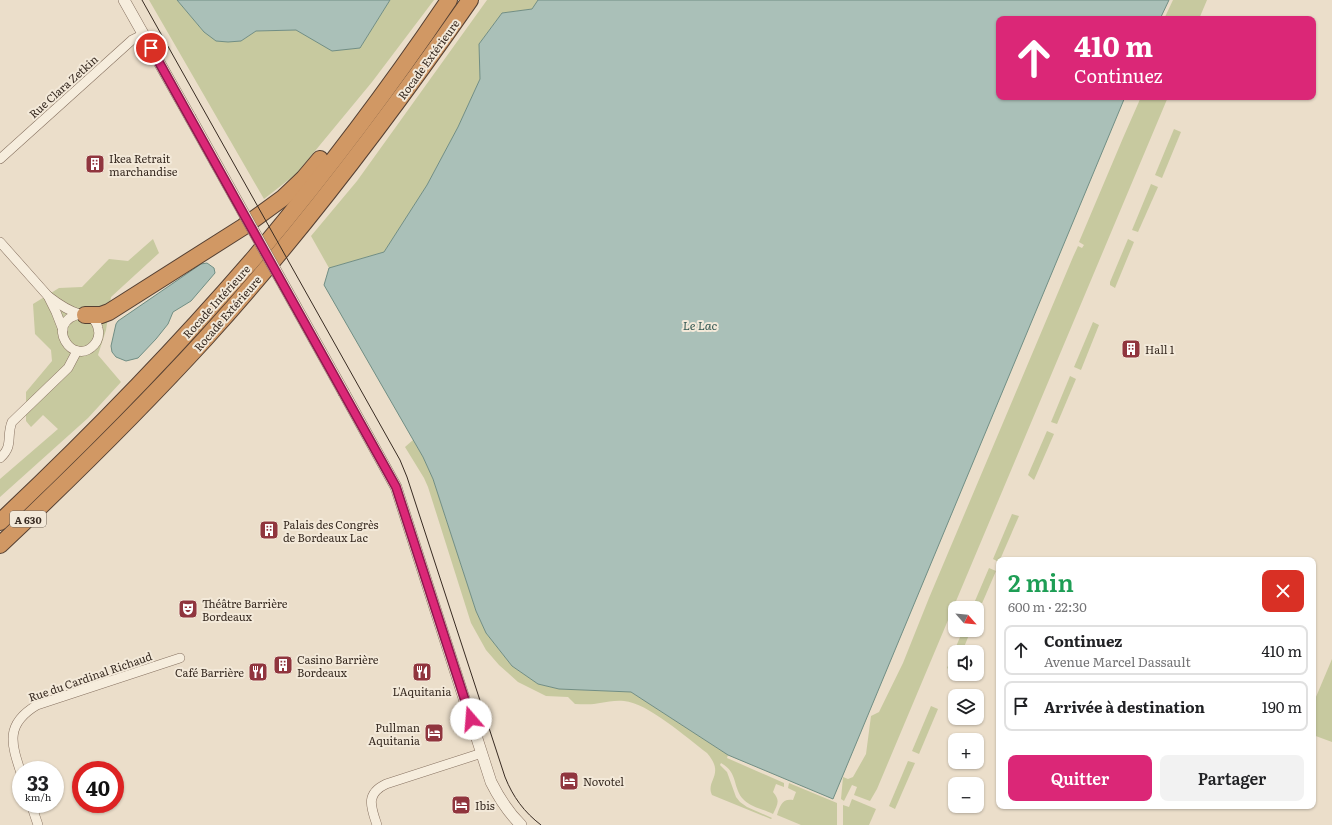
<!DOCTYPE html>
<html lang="fr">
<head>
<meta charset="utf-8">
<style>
	:root { --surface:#fff; --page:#f2f2f2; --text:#202124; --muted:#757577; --line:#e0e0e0; --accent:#db2777 }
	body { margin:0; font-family:Literata,serif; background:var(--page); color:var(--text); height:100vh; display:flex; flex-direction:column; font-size:15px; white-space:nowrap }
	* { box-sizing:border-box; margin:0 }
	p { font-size:13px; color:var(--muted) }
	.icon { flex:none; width:22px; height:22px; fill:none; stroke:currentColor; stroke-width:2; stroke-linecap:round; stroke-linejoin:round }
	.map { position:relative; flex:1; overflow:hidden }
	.sheet { position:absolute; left:996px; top:557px; width:320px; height:252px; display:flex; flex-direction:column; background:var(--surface); border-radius:8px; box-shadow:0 1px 3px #0004 }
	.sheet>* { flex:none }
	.top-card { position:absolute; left:996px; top:16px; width:320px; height:84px; border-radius:8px; box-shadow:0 1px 3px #0004; background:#db2777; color:#fff; overflow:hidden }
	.needle { width:26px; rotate:117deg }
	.buttons { position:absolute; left:948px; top:601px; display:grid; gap:8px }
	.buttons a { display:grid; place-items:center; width:36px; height:36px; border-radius:8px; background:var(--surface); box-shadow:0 1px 3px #0004; font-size:20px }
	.speed { position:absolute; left:12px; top:761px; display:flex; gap:8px; font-size:20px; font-weight:700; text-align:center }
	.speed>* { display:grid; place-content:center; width:52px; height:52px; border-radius:50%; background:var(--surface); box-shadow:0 1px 3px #0004; line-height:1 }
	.speed small { font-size:10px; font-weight:400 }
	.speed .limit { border:6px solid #d22; background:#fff; color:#111 }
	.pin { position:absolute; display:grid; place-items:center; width:34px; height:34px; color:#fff; margin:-17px; border:2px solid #fff; border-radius:50%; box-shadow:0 1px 4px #0007 }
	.me { position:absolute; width:44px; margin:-22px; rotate:342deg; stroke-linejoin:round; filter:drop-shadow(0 0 3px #0008) }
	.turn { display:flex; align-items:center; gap:14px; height:84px; padding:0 12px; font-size:18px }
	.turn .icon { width:52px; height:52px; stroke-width:2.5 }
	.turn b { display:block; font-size:28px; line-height:34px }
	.round { display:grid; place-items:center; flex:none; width:42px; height:42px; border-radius:8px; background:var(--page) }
	.head { display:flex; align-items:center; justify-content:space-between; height:68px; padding:0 12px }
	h1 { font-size:24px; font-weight:600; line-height:30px; color:#1e9e55 }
	.button { display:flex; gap:8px; margin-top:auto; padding:8px 12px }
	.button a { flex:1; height:46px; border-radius:8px; background:var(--accent); color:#fff; font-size:16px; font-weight:600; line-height:46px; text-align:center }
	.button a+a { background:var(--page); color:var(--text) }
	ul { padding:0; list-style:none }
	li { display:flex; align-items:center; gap:12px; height:50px; margin:0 8px 6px; padding:0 4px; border:2px solid var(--line); border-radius:8px }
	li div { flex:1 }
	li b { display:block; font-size:15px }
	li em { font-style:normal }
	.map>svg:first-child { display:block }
	.green { fill:#c7c99f }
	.water { fill:#aac0b8; stroke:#718e84 }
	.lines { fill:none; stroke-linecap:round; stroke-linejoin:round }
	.minor-casing { stroke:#867160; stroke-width:10 }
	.tertiary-casing { stroke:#867160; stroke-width:12 }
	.motorway-casing { stroke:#554033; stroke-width:18 }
	.minor { stroke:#f6eddd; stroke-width:9 }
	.tertiary { stroke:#f6eddd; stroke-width:11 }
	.motorway { stroke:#d19864; stroke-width:16 }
	.tram { stroke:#382b22; stroke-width:1 }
	.tertiary-bridge-casing { stroke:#867160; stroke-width:12; stroke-linecap:butt }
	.tertiary-bridge { stroke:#f6eddd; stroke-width:11 }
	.route-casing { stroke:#8e194d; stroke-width:10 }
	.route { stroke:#db2777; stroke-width:7 }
	.labels { text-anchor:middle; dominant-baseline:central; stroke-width:4; stroke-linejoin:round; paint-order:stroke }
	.shield { fill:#f3e9d9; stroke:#706459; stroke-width:1 }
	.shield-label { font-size:10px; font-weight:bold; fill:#382b22 }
	.street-label { font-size:11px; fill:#382b22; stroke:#f3e9d9 }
	.poi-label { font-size:11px; fill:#382b22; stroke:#f3e9d9; text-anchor:start }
	.water-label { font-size:12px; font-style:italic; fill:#335751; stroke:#f3e9d9 }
</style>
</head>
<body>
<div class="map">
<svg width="1332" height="825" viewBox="0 0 1332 825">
	<rect width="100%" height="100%" fill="#ebdeca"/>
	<!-- green -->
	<g class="green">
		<path d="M149,0H177L204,32L241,41L256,31L296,30L332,50L360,48L390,0H434L372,82L296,174L264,199Z"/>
		<path d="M487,0H538L532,9L502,13L479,44L480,79L458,127L427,185L384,252L329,268L311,236L357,181Z"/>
		<path d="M1173,0H1207L1199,19H1164Z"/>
		<path d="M1141,97H1168L877,789L870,801L854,795L857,787L852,785L844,801L841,799L843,777L848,779L853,777L866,754L871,716L879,712L903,663L929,598L1073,257L1078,246L1082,248L1084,245L1079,242L1123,138Z"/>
		<path d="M1174,129L1181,132L1162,178L1155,175Z"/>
		<path d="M1151,184L1158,187L1138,232L1132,230Z"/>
		<path d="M153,239L159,253L111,297L106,330L98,355L121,382L88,418L0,497V479L58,429L43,415L31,427L26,421V392L52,361L51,350L35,334L33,304L59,288L82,287L109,259L128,261Z"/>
		<path d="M1128,239L1134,242L1115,288L1110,285V282Z"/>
		<path d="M1093,322L1099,325L1081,370L1074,367Z"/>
		<path d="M1070,376L1076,379L1057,424L1051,422Z"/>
		<path d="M1047,431L1054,434L1034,480L1028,475Z"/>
		<path d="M413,440L423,457L433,479L476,611L486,633L512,666L538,684L559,689L631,692L728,755L727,758L784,783V787L776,784L773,792C781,801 777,805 773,814C765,810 751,807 744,800C732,788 739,773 721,763L720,765L727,772L736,797L740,802L747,807L772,818L771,819L712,795C705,780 726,775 707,753C687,738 648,703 624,701C615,700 608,702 600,703C592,705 583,704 575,704L568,697L546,696L518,682L499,665L486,650L471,623L428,487L424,478L405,447Z"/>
		<path d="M1012,514L1019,516L999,562L993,559Z"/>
		<path d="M989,568L996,571L977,615V608H972Z"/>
		<path d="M963,630H971L962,652H955V668L953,672L947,668Z"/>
		<path d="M1332,659V742L1313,735V704Z"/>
		<path d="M931,706L938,709L919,754L912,751Z"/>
		<path d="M908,761L915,763L895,809L889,806Z"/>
		<path d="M789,783L837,803V825H801L777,815C780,806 782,798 793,800L796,792L788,788Z"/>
		<path d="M852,799L876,809L869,825H843V805L849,807Z"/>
	</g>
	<!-- water -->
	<g class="water">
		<path d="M177,0H390L360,48L332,51L296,30L256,31L241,41L228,42L216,41L204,32Z"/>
		<path d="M538,0H1169L1160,19H999V97H1125L833,799L728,755L631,692L559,689L538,684L512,666L486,633L476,611L433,479L423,457L324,285L329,268L384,252L427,185L458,127L480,79L479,44L502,13L532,9Z"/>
		<path d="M207,263L214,268L215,273L191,301L173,312L168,324L156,339L138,358L126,361L116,357L112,352L111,346L116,324L118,321L201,264Z"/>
	</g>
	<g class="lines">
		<!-- minor casing -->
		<g class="minor-casing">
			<g id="minor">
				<path d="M0,159L132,40L144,34"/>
				<path d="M0,242L48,296L56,312L63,330"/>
				<path d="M48,296C57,303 68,311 80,314C84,316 87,315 91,318C95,320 97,324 98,328C100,334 98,341 94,345C73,368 43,322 80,314"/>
				<path d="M0,458C14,446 6,436 12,422L68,368L77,351"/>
				<path d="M21,773C11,743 5,724 37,705L180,658"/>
				<path d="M31,804L38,825"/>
				<path d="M377,825C371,807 365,794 386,784L482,753"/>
			</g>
		</g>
		<!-- tertiary casing -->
		<g class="tertiary-casing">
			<g id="tertiary">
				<path d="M124,0L190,117"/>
				<path d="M344,393L396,487L491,782C499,798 508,812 521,825"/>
			</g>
		</g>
		<!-- motorway casing -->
		<g class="motorway-casing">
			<g id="motorway">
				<path d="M85,315H101L109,312L243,227L283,198L304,178L320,159"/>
				<path d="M0,522C89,438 175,350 255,257C324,175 389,89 449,0"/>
				<path d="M0,545C71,478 139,411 205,339C301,233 388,118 470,0"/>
			</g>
		</g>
		<!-- minor -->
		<use href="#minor" class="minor"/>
		<!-- tertiary -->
		<use href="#tertiary" class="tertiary"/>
		<!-- motorway -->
		<use href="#motorway" class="motorway"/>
		<!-- tram -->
		<path class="tram" d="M142,0L400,460L407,477L505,777C513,797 524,812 541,825"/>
		<!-- tertiary-bridge casing -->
		<g class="tertiary-bridge-casing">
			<path id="tertiary-bridge" d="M190,117L344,393"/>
		</g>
		<!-- tertiary-bridge -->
		<use href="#tertiary-bridge" class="tertiary-bridge"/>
	</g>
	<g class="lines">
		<!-- route casing -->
		<g class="route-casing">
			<path id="route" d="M151,48L396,487L471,719"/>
		</g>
		<!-- route -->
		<use href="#route" class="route"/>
	</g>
	<!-- icons -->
	<defs>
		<g id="building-square" transform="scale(1)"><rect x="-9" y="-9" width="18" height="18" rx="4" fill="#90353e" stroke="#f3e9d9"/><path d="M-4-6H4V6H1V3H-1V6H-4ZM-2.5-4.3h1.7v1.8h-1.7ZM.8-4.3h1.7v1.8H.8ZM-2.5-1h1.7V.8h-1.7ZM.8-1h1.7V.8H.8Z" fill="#fff"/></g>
		<g id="theatre-square" transform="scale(1)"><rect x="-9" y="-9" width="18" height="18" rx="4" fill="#90353e" stroke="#f3e9d9"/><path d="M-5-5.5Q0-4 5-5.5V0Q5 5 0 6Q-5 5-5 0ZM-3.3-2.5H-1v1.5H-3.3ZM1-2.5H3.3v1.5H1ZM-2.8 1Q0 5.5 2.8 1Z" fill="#fff"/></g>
		<g id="restaurant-square" transform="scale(1)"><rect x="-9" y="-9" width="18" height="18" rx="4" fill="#90353e" stroke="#f3e9d9"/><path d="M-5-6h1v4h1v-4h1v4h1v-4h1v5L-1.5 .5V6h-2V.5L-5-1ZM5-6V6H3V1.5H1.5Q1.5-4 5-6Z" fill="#fff"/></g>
		<g id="hotel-square" transform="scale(1)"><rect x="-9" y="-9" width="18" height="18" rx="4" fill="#90353e" stroke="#f3e9d9"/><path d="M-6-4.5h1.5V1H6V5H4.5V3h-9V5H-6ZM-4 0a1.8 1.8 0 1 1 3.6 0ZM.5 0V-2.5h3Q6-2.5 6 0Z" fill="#fff"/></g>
	</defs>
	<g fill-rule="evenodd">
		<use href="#building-square" x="95" y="164"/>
		<use href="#building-square" x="1131" y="349"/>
		<use href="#building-square" x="269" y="530"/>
		<use href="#theatre-square" x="188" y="609"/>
		<use href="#building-square" x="283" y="665"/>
		<use href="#restaurant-square" x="258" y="672"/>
		<use href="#restaurant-square" x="422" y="672"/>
		<use href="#hotel-square" x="434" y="733"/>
		<use href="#hotel-square" x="569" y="781"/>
		<use href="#hotel-square" x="461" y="805"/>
	</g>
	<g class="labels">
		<!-- shield labels -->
		<rect class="shield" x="10" y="511" width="36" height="16" rx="3"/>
		<g class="shield-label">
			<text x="28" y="519">A 630</text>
		</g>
		<!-- street labels -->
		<g class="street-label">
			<text transform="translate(428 59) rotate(-54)">Rocade Extérieure</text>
			<text transform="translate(63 86) rotate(-42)">Rue Clara Zetkin</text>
			<text transform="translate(216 301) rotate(-48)">Rocade Intérieure</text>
			<text transform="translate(227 313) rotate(-49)">Rocade Extérieure</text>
			<text transform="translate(90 676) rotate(-19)">Rue du Cardinal Richaud</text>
		</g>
		<!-- poi labels -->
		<g class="poi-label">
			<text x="109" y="158">Ikea Retrait<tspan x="109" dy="13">marchandise</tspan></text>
			<text x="1145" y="349">Hall 1</text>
			<text x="283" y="524">Palais des Congrès<tspan x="283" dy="13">de Bordeaux Lac</tspan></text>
			<text x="202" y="603">Théâtre Barrière<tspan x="202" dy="13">Bordeaux</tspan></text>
			<text x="297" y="659">Casino Barrière<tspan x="297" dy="13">Bordeaux</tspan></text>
			<text x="244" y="672" text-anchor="end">Café Barrière</text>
			<text x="422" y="691" text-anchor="middle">L'Aquitania</text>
			<text x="420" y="727" text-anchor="end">Pullman<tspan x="420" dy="13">Aquitania</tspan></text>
			<text x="583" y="781">Novotel</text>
			<text x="475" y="805">Ibis</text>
		</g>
		<!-- water labels -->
		<g class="water-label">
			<text x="700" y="325">Le Lac</text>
		</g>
	</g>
</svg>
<div class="buttons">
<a><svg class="needle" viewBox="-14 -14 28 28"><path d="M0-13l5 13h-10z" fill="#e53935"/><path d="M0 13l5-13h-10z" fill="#757577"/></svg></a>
<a><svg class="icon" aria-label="sound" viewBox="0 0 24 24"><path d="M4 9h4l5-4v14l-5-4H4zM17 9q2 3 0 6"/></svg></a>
<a><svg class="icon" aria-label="layers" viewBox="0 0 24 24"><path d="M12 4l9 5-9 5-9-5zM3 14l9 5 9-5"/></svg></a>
<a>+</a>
<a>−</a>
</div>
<div class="speed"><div>33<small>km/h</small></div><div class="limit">40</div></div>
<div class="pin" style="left:151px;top:48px;background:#d93025"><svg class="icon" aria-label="arrive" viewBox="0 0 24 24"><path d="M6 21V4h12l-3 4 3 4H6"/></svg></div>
<svg class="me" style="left:471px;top:719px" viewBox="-20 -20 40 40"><circle r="19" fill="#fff"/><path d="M0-13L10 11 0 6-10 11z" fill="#db2777"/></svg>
<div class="top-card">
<div class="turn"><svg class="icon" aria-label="ahead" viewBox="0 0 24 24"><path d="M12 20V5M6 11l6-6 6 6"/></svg><div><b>410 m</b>Continuez</div></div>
</div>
<section class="sheet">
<div class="head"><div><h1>2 min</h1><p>600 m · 22:30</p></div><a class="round" style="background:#d93025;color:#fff"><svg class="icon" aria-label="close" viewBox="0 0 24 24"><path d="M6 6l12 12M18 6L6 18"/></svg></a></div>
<ul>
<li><svg class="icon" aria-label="ahead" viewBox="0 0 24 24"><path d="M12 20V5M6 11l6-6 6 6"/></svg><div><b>Continuez</b><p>Avenue Marcel Dassault</p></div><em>410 m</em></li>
<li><svg class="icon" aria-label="arrive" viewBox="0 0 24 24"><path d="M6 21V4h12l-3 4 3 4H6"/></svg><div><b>Arrivée à destination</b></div><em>190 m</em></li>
</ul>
<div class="button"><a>Quitter</a><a>Partager</a></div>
</section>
</div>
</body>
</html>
